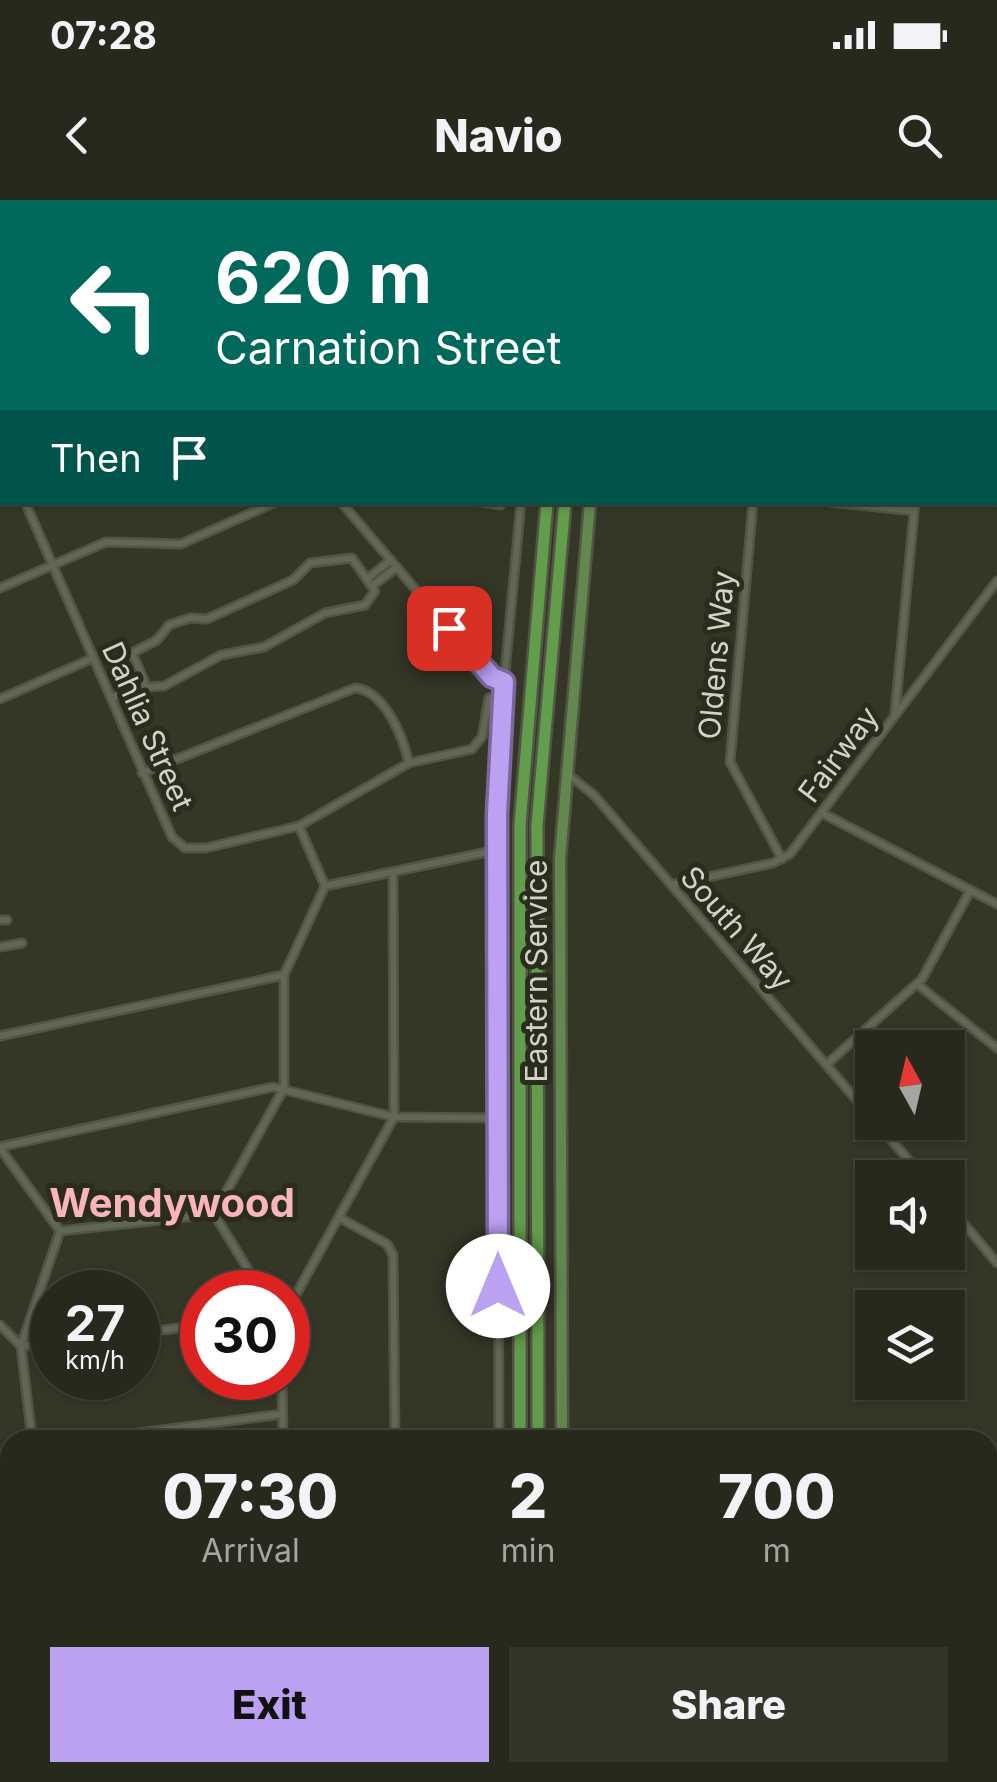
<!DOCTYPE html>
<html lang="en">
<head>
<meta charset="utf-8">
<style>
	:root { --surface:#27291c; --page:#333529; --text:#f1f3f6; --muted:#a4a6a3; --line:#43453b; --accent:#bca0f2 }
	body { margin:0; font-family:Inter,sans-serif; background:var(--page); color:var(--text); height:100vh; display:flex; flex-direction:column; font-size:38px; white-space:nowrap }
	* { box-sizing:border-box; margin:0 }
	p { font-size:32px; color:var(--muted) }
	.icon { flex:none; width:55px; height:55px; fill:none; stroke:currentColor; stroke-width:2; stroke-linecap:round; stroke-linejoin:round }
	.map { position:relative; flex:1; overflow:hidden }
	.sheet { position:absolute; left:0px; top:1230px; width:998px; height:352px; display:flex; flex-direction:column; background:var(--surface); border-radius:30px 30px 0 0; box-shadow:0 2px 8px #0004,0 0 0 2px var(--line) }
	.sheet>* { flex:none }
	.top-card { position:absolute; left:0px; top:0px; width:998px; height:305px; box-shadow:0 2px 8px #0004,0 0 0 2px var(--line); background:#00695c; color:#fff; overflow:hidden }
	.needle { width:65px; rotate:352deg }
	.fabs { position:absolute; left:855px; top:830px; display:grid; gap:20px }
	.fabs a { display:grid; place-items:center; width:110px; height:110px; border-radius:0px; background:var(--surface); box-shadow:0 2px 8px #0004,0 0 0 2px var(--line); font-size:50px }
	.speed { position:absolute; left:30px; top:1070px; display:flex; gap:20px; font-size:50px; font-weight:700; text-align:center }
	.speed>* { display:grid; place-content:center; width:130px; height:130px; border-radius:50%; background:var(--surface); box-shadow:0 2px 8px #0004,0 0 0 2px var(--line); line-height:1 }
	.speed small { font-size:25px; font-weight:400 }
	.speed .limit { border:15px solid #d22; background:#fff; color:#111 }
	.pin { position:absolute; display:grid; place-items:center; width:85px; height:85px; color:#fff; margin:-42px; border-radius:20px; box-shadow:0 5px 15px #0006 }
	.me { position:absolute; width:110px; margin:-55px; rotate:0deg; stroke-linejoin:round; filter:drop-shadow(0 0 8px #0008) }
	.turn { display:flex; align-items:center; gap:35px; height:210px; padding:0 50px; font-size:45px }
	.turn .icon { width:130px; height:130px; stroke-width:2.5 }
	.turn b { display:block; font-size:70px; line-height:85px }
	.then { display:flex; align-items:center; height:95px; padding:0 50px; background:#0003; gap:20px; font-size:38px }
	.eta { display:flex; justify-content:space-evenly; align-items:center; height:170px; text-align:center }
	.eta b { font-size:60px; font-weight:800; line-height:70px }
	.action { display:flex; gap:20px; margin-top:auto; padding:20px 50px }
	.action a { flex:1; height:115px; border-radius:0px; background:var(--accent); color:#111; font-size:40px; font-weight:800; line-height:115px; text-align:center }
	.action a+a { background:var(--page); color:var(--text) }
	.status { display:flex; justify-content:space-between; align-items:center; height:70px; padding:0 50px; background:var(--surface); direction:ltr }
	.status svg { height:28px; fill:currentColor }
	header { display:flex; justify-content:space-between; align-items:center; height:130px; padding:0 50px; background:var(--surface); font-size:45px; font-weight:800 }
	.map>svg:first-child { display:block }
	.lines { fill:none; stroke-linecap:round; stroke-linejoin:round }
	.minor-casing { stroke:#525446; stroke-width:11 }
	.primary-casing { stroke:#525446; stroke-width:15 }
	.motorway-casing { stroke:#525446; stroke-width:16 }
	.minor { stroke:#626654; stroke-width:6 }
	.primary { stroke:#62874f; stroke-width:10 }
	.motorway { stroke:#629d4b; stroke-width:11 }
	.route-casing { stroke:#7a689d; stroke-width:25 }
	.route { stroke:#bca0f2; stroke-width:18 }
	.labels { text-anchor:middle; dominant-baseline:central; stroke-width:10; stroke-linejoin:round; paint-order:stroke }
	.street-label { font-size:30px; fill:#d1d3c9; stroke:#2a2d1c }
	.district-label { font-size:40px; font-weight:bold; fill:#f9b5b8; stroke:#2a2d1c }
</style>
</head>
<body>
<div class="status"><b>07:28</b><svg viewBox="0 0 49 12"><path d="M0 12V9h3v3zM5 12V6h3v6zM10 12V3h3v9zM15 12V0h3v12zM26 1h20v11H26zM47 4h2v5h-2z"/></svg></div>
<header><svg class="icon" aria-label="back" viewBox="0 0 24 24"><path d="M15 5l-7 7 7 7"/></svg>Navio<svg class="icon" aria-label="search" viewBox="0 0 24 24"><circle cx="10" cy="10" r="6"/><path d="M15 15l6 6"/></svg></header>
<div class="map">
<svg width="997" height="1582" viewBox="0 0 997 1582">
	<rect width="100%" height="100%" fill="#343726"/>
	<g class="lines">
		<!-- minor casing -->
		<g class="minor-casing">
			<g id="minor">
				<path d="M80,0L82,2"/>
				<path d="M207,2H234"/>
				<path d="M551,2V0"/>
				<path d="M778,2L779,0"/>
				<path d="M943,2V0"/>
				<path d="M0,73L2,72"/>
				<path d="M0,170L2,169"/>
				<path d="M0,274L2,273"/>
				<path d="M25,302L172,637L185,648H206L299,626L409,563L472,549L482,537L489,498"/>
				<path d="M341,302L485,471L504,482"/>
				<path d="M480,302L501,305"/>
				<path d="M753,302L730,562L782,659"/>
				<path d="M829,302L914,311"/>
				<path d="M352,358L375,391L365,405L325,413L264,447L221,455L164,486L147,487L132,453L157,440L169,425L190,418L207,419L293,380L310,363Z"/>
				<path d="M367,379L391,360"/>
				<path d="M372,386L397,367"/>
				<path d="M0,388L106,342L181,344L276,302"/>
				<path d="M111,498L145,484"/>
				<path d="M0,499L93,458"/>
				<path d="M895,513L915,302"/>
				<path d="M565,572L594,595L872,918"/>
				<path d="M142,573L355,488C385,491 403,537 409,563"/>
				<path d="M822,613L997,704"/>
				<path d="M299,626L325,686"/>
				<path d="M671,685L773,663L790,654L997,381"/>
				<path d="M325,686L497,650"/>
				<path d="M0,720H7"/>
				<path d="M0,747L22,743"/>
				<path d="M917,784L997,848"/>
				<path d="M0,836L284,775"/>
				<path d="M827,864L922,779L970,691"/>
				<path d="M876,922L924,978"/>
				<path d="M0,947L273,887L394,917L497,918"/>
				<path d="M0,948L60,1031L214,1014L284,888V775L325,686"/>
				<path d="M948,1005L997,1063"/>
				<path d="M214,1014L262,1092"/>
				<path d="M340,1018L387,1044L393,1055L395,1240"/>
				<path d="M288,1109L394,917L393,672"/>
				<path d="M0,1125L21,1146L52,1143"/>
				<path d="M138,1133L202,1125"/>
				<path d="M282,1178L283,1240"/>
				<path d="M32,1240L21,1146L60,1031"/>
				<path d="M86,1240L282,1214"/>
				<path d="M499,1240L497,614L499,536L521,302"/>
				<path d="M0,1313L10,1311"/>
				<path d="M988,1445L997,1440"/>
				<path d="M0,1481L10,1480"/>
				<path d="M186,1572L187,1582"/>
				<path d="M501,1572V1582"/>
				<path d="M300,1582L372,1572"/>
				<path d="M709,1582L728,1572"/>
				<path d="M831,1582L832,1572"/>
				<path d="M957,1582L960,1572"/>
			</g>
		</g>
		<!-- primary casing -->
		<g class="primary-casing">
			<g id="primary">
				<path d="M619,2L620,0"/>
				<path d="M562,1240L560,659L590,302"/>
				<path d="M564,1572V1582"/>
			</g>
		</g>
		<!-- motorway casing -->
		<g class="motorway-casing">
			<g id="motorway">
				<path d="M577,2L578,0"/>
				<path d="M595,2V0"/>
				<path d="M520,1240V625L547,302"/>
				<path d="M538,1240L537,625L565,302"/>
				<path d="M522,1572V1582"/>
				<path d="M539,1572V1582"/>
			</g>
		</g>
		<!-- minor -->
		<use href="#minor" class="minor"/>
		<!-- primary -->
		<use href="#primary" class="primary"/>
		<!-- motorway -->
		<use href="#motorway" class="motorway"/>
	</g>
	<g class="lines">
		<!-- route casing -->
		<g class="route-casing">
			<path id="route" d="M449,428L492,477L504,482L497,614L498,1086"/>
		</g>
		<!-- route -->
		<use href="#route" class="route"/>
	</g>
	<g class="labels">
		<!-- street labels -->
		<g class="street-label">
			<text transform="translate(716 455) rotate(-85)">Oldens Way</text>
			<text transform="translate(148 526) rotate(66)">Dahlia Street</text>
			<text transform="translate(838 554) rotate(-53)">Fairway</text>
			<text transform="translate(737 728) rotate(49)">South Way</text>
			<text transform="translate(536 771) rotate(-90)">Eastern Service</text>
		</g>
		<!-- district labels -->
		<g class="district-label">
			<text x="172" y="1002">Wendywood</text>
		</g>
	</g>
</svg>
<div class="fabs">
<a><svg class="needle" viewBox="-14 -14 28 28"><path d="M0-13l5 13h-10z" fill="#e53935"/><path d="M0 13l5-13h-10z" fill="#a4a6a3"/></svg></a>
<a><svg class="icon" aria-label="sound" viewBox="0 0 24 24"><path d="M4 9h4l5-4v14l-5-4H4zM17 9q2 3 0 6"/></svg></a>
<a><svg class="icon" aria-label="layers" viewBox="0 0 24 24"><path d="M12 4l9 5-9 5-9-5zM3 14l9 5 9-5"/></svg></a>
</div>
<div class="speed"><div>27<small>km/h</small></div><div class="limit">30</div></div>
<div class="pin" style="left:449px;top:428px;background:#d93025"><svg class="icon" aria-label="arrive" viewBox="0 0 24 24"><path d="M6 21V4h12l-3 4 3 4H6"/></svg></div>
<svg class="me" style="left:498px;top:1086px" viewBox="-20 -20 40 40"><circle r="19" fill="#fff"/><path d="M0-13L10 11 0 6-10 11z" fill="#bca0f2"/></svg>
<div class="top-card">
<div class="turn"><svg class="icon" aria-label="left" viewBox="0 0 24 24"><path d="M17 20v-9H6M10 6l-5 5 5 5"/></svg><div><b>620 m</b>Carnation Street</div></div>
<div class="then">Then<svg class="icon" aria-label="arrive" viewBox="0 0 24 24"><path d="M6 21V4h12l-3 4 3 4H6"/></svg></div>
</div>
<section class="sheet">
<div class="eta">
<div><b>07:30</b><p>Arrival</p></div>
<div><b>2</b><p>min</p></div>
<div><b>700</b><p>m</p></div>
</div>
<div class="action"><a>Exit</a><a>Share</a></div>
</section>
</div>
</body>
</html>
